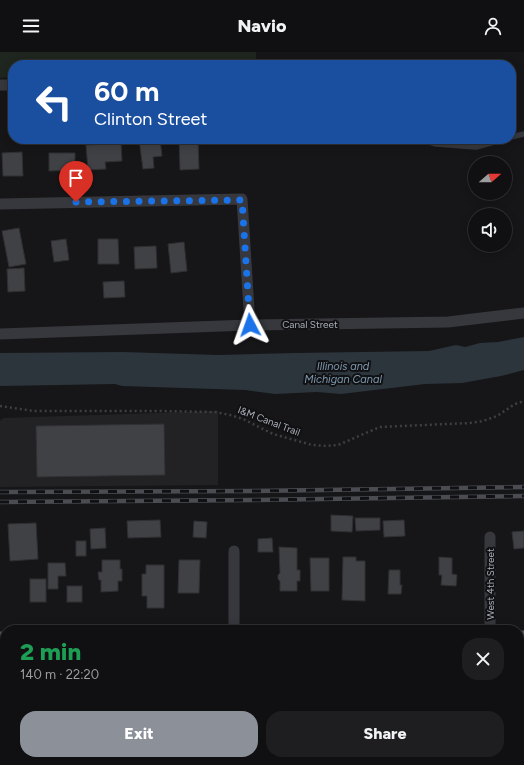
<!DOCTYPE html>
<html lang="en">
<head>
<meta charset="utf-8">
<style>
	:root { --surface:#101012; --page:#1e1e20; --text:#f1f3f6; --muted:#9c9d9f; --line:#303032; --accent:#8c9099 }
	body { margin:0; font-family:Figtree,sans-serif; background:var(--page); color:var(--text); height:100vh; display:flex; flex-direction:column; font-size:15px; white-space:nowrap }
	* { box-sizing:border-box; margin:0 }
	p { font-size:13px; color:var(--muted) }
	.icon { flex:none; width:22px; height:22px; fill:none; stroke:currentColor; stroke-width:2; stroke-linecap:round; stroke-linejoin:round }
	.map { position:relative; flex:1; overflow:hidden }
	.sheet { position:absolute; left:0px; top:573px; width:524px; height:140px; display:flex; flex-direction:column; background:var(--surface); border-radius:16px 16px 0 0; box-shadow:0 2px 10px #0003,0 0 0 1px var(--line) }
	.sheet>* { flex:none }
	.banner { position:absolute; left:8px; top:8px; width:508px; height:84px; border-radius:16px; box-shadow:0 2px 10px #0003,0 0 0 1px var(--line); background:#1a4fa0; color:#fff; overflow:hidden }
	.needle { width:26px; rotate:70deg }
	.buttons { position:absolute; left:468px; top:104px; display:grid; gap:8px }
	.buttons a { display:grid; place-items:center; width:44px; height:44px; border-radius:50%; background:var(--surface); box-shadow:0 2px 10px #0003,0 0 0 1px var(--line); font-size:20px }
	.pin { position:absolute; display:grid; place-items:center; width:34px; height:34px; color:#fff; margin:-41px -17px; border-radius:50% 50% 50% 0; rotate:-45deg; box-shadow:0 0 4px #0007 }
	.pin .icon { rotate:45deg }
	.me { position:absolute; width:44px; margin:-22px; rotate:356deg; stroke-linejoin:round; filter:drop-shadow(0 0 3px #0008) }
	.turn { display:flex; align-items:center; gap:14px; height:84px; padding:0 20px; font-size:18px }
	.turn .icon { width:52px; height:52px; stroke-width:2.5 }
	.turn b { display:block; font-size:28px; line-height:34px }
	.round { display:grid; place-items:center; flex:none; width:42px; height:42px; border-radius:16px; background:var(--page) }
	.summary { display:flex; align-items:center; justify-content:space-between; height:68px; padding:0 20px }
	h1 { font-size:24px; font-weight:800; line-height:30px; color:#1e9e55 }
	.primary-button { display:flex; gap:8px; margin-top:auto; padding:8px 20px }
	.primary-button a { flex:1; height:46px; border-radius:16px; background:var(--accent); color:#fff; font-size:16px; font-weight:800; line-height:46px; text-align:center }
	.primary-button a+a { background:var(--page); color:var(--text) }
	header { display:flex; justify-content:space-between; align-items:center; height:52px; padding:0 20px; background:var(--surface); font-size:18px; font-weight:800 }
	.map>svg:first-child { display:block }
	.built { fill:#222225 }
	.green { fill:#1e261f }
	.water { fill:#2c353c }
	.building { fill:#404145; stroke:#303034 }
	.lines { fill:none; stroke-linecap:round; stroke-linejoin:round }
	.path { stroke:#3d3f44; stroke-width:2.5; stroke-dasharray:2 3; stroke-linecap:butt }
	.lane { stroke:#37383d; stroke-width:5.5 }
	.street { stroke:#37383d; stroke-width:11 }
	.primary { stroke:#53555c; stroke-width:17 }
	.rail-casing { stroke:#4a4c52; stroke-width:4.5 }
	.rail { stroke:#111113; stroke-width:3; stroke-dasharray:9; stroke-linecap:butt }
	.route { stroke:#1a73e8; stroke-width:7; stroke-dasharray:0 12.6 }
	.labels { text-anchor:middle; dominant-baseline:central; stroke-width:4; stroke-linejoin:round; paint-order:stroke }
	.street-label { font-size:10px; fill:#a8adb8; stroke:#111113 }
	.water-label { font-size:11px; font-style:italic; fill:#7f9bb3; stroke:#111113 }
</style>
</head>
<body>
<header><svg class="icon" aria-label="menu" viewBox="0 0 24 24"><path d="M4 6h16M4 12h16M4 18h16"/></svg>Navio<svg class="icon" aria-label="person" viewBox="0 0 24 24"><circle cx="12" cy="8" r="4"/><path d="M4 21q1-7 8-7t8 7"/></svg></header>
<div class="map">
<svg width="524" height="713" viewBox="0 0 524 713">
	<rect width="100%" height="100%" fill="#161618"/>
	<!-- built -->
	<g class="built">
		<path d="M218,359V433L0,435V369L4,366Z"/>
		<path d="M519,597H524V713H400V708H519Z"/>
	</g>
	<!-- green -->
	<path class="green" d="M0,0H256V13H13V25L0,26Z"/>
	<!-- water -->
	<path class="water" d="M524,285V318L501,324L462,331L425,332L341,342L317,340L275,342L245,338L122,334L115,332L0,334V301L123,300L219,303L295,301L429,299L456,293L465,295L480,291L498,290Z"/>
	<!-- building -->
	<g class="building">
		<path d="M139,87H160L162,104L153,105L154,116L143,117Z"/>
		<path d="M179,87H198L199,117L180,118Z"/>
		<path d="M121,91L122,109L105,110L106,117L88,118L86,93Z"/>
		<path d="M22,100L23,124H3L2,101Z"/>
		<path d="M49,101H75V118L49,119Z"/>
		<path d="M19,176L26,212L9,215L2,179Z"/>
		<path d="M66,187L69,208L54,210L51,189Z"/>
		<path d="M98,187H118L119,212H98Z"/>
		<path d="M184,190L187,219L171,221L168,192Z"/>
		<path d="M156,194L157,216L135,217L134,195Z"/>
		<path d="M24,216L25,239L8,240L7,217Z"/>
		<path d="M124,229L125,245L104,246L103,230Z"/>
		<path d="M164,372L165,423L37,425L36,374Z"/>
		<path d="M331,463L353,464L352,480L331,479Z"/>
		<path d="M355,466H380V478L356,479Z"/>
		<path d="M160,468L161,485L128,486L127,469Z"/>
		<path d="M404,468L405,484L384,485L383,469Z"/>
		<path d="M194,469L207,470L206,486L193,485Z"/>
		<path d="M36,471L38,507L10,509L8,472Z"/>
		<path d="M105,476L106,496L91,497L90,477Z"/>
		<path d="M524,479V496L514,497L512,480Z"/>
		<path d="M272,486L273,500H258V487Z"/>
		<rect x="76" y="489" width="10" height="15"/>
		<path d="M279,495L297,496V518H300V529H297V539H280V529L278,527V523L280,521Z"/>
		<path d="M343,505H356V509H365V549L342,548Z"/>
		<path d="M439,505L452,506V522L457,523L456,534L441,533L442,523H439Z"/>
		<path d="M310,506H329V539H311Z"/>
		<path d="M102,508H120V517H122V529H118V539L101,540V528H99L98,520H102Z"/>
		<path d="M179,508H200L199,541H178Z"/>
		<path d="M48,511H65L66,524H58V537H48Z"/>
		<path d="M146,513H164V556H147V544H142V522H146Z"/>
		<path d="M389,518H400V533H402L401,542H388Z"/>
		<rect x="30" y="527" width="16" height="23"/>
		<rect x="67" y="534" width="15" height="16"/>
		<rect x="287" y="708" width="22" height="5"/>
		<rect x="319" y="708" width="16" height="5"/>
		<rect x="378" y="708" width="15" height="5"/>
	</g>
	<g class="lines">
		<!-- path -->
		<path class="path" d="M0,354L34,359H159L215,360L230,363L243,367L273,382L312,393L326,394L338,393L380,375L470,371L483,369L497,364L515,352L524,349"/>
		<!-- lane -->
		<g class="lane">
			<path d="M511,85L524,82"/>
			<path d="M419,87L436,92L476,95L505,87"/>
			<path d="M0,639H5"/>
			<path d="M519,641H524"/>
			<path d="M0,705L5,701"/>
			<path d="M31,712V708"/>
		</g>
		<!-- street -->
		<g class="street">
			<path d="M0,33H13"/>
			<path d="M0,152L242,147L250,273"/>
			<path d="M0,282L250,273L448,270L524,261"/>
			<path d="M234,499V578"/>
			<path d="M490,578V485"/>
			<path d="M235,708V713"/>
			<path d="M490,713V708"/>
		</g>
		<!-- primary -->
		<g class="primary">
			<path d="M519,587H524"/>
			<path d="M0,588H5"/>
		</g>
		<!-- rail casing -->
		<g class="rail-casing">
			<g id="rail">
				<path d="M0,440L255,439L524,435"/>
				<path d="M0,450L255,448L524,444"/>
			</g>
		</g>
		<!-- rail -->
		<use href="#rail" class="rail"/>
	</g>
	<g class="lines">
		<!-- route -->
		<path class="route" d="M76,150L242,148L250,273"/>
	</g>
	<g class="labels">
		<!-- street labels -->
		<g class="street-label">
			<text x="310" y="272">Canal Street</text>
			<text transform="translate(269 369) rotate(21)">I&amp;M Canal Trail</text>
			<text transform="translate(490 532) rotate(-90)">West 4th Street</text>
		</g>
		<!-- water labels -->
		<g class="water-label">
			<text x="343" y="314">Illinois and<tspan x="343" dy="13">Michigan Canal</tspan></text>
		</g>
	</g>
</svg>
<div class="buttons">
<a><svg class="needle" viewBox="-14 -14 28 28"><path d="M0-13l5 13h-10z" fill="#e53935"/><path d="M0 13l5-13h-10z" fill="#9c9d9f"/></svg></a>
<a><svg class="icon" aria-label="sound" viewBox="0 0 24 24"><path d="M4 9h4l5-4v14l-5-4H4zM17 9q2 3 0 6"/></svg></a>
</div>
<div class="pin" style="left:76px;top:150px;background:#d93025"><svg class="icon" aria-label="arrive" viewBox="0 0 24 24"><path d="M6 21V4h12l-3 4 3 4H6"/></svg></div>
<svg class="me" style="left:250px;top:273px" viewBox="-20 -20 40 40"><path d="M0-17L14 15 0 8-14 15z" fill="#1a73e8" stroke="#fff" stroke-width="4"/></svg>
<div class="banner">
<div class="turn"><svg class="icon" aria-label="left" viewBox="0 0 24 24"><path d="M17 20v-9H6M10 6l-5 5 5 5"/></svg><div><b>60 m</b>Clinton Street</div></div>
</div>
<section class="sheet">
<div class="summary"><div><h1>2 min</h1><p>140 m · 22:20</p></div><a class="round"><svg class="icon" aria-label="close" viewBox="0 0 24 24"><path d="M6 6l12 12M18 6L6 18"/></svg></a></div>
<div class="primary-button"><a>Exit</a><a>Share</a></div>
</section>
</div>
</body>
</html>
